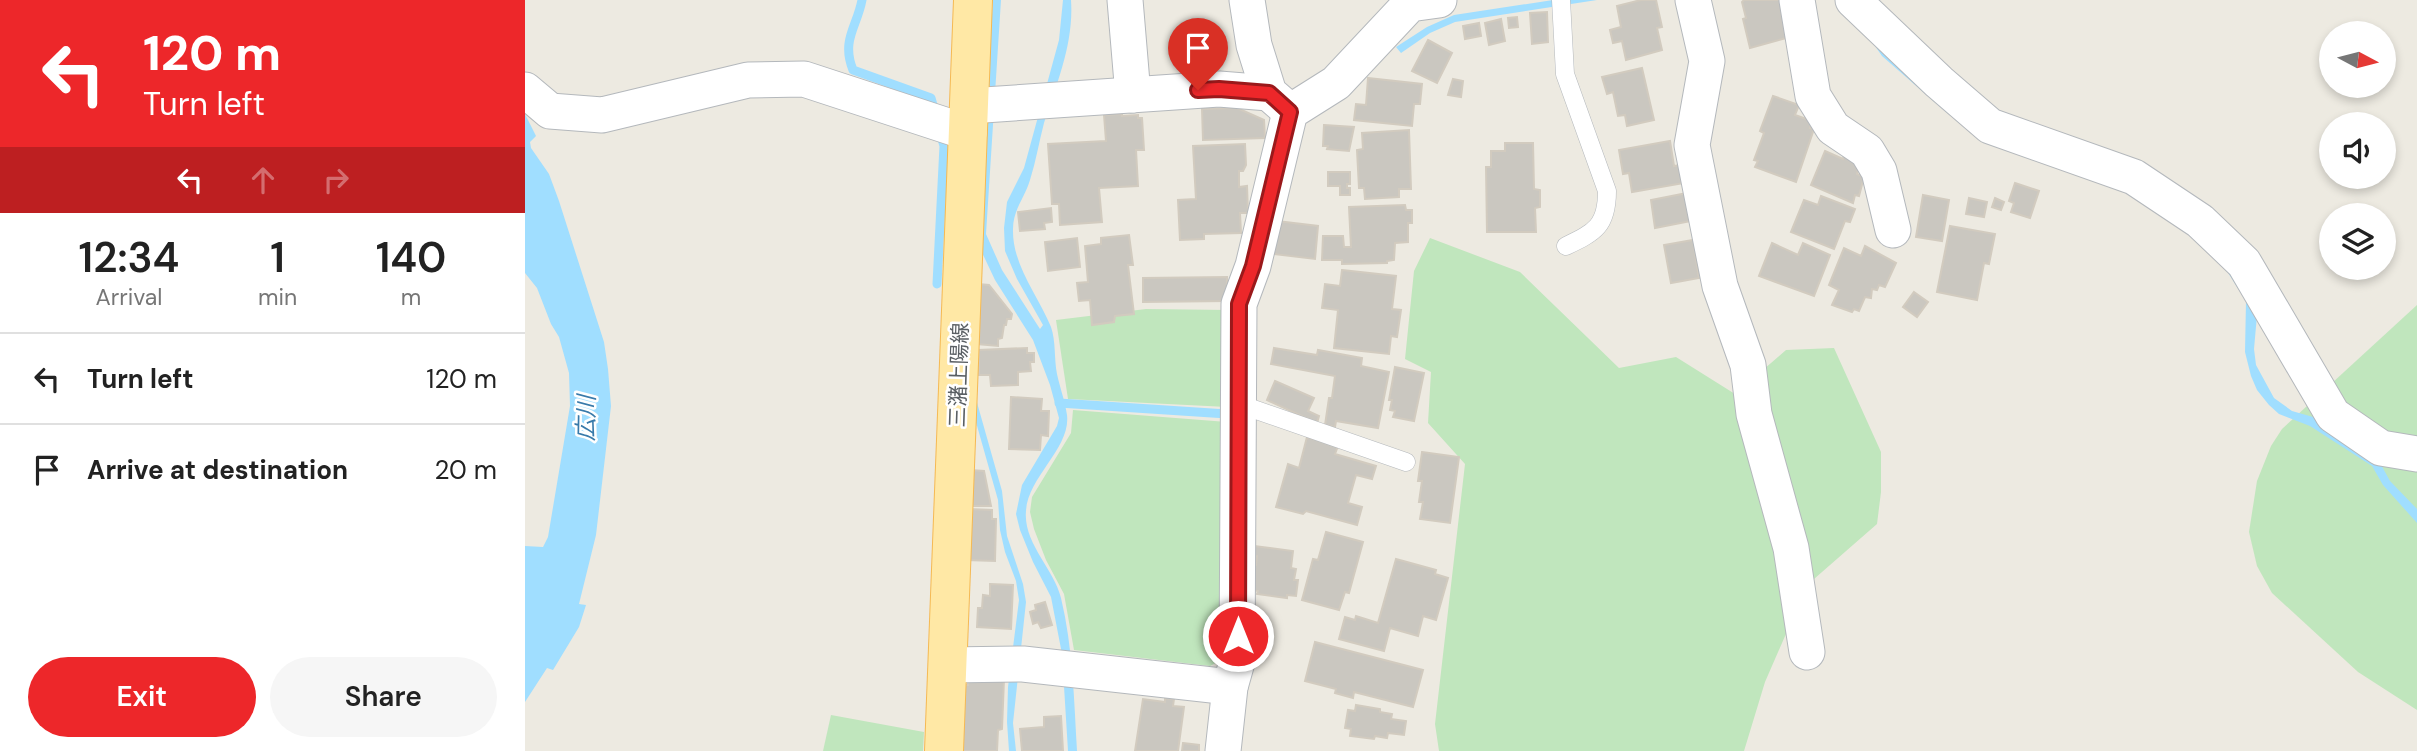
<!DOCTYPE html>
<html lang="en">
<head>
<meta charset="utf-8">
<style>
	:root { --surface:#fff; --page:#f6f6f6; --text:#222; --muted:#767676; --line:#e0e0e0; --accent:#ed272a }
	body { margin:0; font-family:"DM Sans","Noto Sans JP",sans-serif; background:var(--page); color:var(--text); height:100vh; display:flex; flex-direction:column; font-size:26px; white-space:nowrap }
	* { box-sizing:border-box; margin:0 }
	p { font-size:23px; color:var(--muted) }
	.icon { flex:none; width:38px; height:38px; fill:none; stroke:currentColor; stroke-width:2; stroke-linecap:round; stroke-linejoin:round }
	.map { position:relative; flex:1; overflow:hidden }
	.panel { display:flex; flex-direction:column; background:var(--surface); width:525px }
	.panel>* { flex:none }
	.top-card { background:#ed272a; color:#fff; overflow:hidden }
	.needle { width:46px; rotate:97deg }
	.controls { position:absolute; left:1794px; top:21px; display:grid; gap:14px }
	.controls a { display:grid; place-items:center; width:77px; height:77px; border-radius:50%; background:var(--surface); box-shadow:0 4px 10px #0003; font-size:35px }
	.pin { position:absolute; display:grid; place-items:center; width:60px; height:60px; color:#fff; margin:-72px -30px; border-radius:50% 50% 50% 0; rotate:-45deg; box-shadow:0 0 7px #0007 }
	.pin .icon { rotate:45deg }
	.me { position:absolute; width:77px; margin:-38px; rotate:0deg; stroke-linejoin:round; filter:drop-shadow(0 0 5px #0008) }
	.turn { display:flex; align-items:center; gap:24px; height:147px; padding:0 28px; font-size:32px }
	.turn .icon { width:91px; height:91px; stroke-width:2.5 }
	.turn b { display:block; font-size:49px; line-height:60px }
	.lanes { display:flex; align-items:center; height:66px; padding:0 28px; background:#0003; justify-content:center; gap:35px; direction:ltr }
	.lanes .off { opacity:.35 }
	.eta { display:flex; justify-content:space-evenly; align-items:center; height:119px; text-align:center }
	.eta b { font-size:42px; font-weight:600; line-height:49px }
	.primary-button { display:flex; gap:14px; margin-top:auto; padding:14px 28px }
	.primary-button a { flex:1; height:80px; border-radius:42px; background:var(--accent); color:#fff; font-size:28px; font-weight:600; line-height:80px; text-align:center }
	.primary-button a+a { background:var(--page); color:var(--text) }
	ul { padding:0; list-style:none }
	li { display:flex; align-items:center; gap:21px; height:91px; padding:0 28px; border-top:2px solid var(--line) }
	li div { flex:1 }
	li b { display:block; font-size:26px }
	li em { font-style:normal }
	main { display:flex; flex:1; min-height:0 }
	.map>svg:first-child { display:block }
	.green { fill:#c0e6bd }
	.water { fill:#a0deff }
	.lines { fill:none; stroke-linecap:round; stroke-linejoin:round }
	.stream { stroke:#a0deff; stroke-width:9 }
	.building { fill:#cac7c0; stroke:#d2cbbf; stroke-width:2 }
	.lane-casing { stroke:#b4b8bc; stroke-width:19 }
	.street-casing { stroke:#b4b8bc; stroke-width:37 }
	.primary-casing { stroke:#f5b953; stroke-width:40 }
	.lane { stroke:#fff; stroke-width:18 }
	.street { stroke:#fff; stroke-width:35 }
	.primary { stroke:#ffe8a5; stroke-width:38 }
	.route-casing { stroke:#9a191b; stroke-width:18 }
	.route { stroke:#ed272a; stroke-width:12 }
	.labels { text-anchor:middle; dominant-baseline:central; stroke-width:5; stroke-linejoin:round; paint-order:stroke }
	.street-label { font-size:21px; fill:#5a5f63; stroke:#fff }
	.water-label { font-size:23px; font-style:italic; fill:#387aaa; stroke:#fff }
</style>
</head>
<body>
<main>
<section class="panel">
<div class="top-card">
<div class="turn"><svg class="icon" aria-label="left" viewBox="0 0 24 24"><path d="M17 20v-9H6M10 6l-5 5 5 5"/></svg><div><b>120 m</b>Turn left</div></div>
<div class="lanes"><svg class="icon" aria-label="left" viewBox="0 0 24 24"><path d="M17 20v-9H6M10 6l-5 5 5 5"/></svg><svg class="icon off" aria-label="ahead" viewBox="0 0 24 24"><path d="M12 20V5M6 11l6-6 6 6"/></svg><svg class="icon off" aria-label="right" viewBox="0 0 24 24"><path d="M7 20v-9h11M14 6l5 5-5 5"/></svg></div>
</div>
<div class="eta">
<div><b>12:34</b><p>Arrival</p></div>
<div><b>1</b><p>min</p></div>
<div><b>140</b><p>m</p></div>
</div>
<ul>
<li><svg class="icon" aria-label="left" viewBox="0 0 24 24"><path d="M17 20v-9H6M10 6l-5 5 5 5"/></svg><div><b>Turn left</b></div><em>120 m</em></li>
<li><svg class="icon" aria-label="arrive" viewBox="0 0 24 24"><path d="M6 21V4h12l-3 4 3 4H6"/></svg><div><b>Arrive at destination</b></div><em>20 m</em></li>
</ul>
<div class="primary-button"><a>Exit</a><a>Share</a></div>
</section>
<div class="map">
<svg width="1892" height="751" viewBox="0 0 1892 751">
	<rect width="100%" height="100%" fill="#edeae1"/>
	<!-- green -->
	<g class="green">
		<path d="M905,238L995,272L1094,368L1151,357L1210,394L1261,350L1309,348L1356,452V492L1352,524L1289,579L1267,620L1240,682L1219,751H914L910,724L940,464L903,423L906,372L880,359L889,271Z"/>
		<path d="M1892,305V710L1833,672L1747,593L1732,566L1724,532L1732,481L1746,446L1757,429Z"/>
		<path d="M621,309L704,310L702,407L543,399L531,320Z"/>
		<path d="M548,410L702,422L698,659L685,666L549,650L539,594L521,560L509,529L505,512L507,497L546,433Z"/>
		<path d="M306,715L399,732L398,751H298Z"/>
	</g>
	<!-- water -->
	<g class="water">
		<path d="M468,0H476L461,234L477,270L515,329L518,325L492,279L480,251L479,228L482,202L499,168L534,40L538,0H546C549,43 532,83 519,123C514,142 511,161 505,180C500,197 488,210 488,229C487,265 513,295 526,327C531,341 529,359 532,374C535,388 540,401 542,415C546,448 503,477 501,511C498,543 529,569 536,598C548,648 549,700 552,751H543L537,654L526,597L508,562L495,530L491,514L497,485L532,426L534,418L525,385L508,340L470,280L453,244Z"/>
		<path d="M1028,0H1072L930,22L905,33L876,53L871,47L902,27L929,15Z"/>
		<path d="M1318,0H1328L1362,46L1425,105L1461,130L1610,187L1638,205L1692,248L1713,272L1733,304L1729,349L1731,365L1749,398L1767,411L1788,417L1802,425L1854,461L1865,481L1892,509V523L1858,485L1847,466L1785,426L1754,414L1744,405L1732,390L1726,376L1720,352L1721,301L1700,268L1675,242L1635,213L1603,193L1562,176L1491,153L1458,138L1421,112L1357,56Z"/>
		<path d="M0,114L11,136L5,142L6,148L24,174L34,201L79,342L83,369L86,406L71,535L54,604L61,605L54,627L28,670L22,668L0,702V546L18,547L23,537L45,406L44,373L34,337L26,324L12,288L0,273Z"/>
		<path d="M451,399L477,491L482,536L498,584L501,602L488,723L491,751H484L482,722L483,687L494,600L491,581L480,552L475,530L473,500L445,401Z"/>
	</g>
	<g class="lines">
		<!-- stream -->
		<g class="stream">
			<path d="M337,0C332,27 316,40 328,70L406,98L410,112"/>
			<path d="M412,284L419,146L415,132"/>
			<path d="M534,403L702,414"/>
		</g>
	</g>
	<!-- building -->
	<g class="building">
		<path d="M1116,0H1131L1137,27L1132,28L1137,50L1101,60L1097,41L1088,43L1085,30L1096,27L1092,6Z"/>
		<path d="M1219,0H1256L1265,37L1225,48L1218,19L1221,18L1217,2Z"/>
		<path d="M1022,12L1023,42L1007,44L1005,13Z"/>
		<path d="M992,17L993,27L984,28L983,18Z"/>
		<path d="M976,19L980,41L964,45L960,23Z"/>
		<path d="M954,23L956,36L940,39L938,26Z"/>
		<path d="M903,40L927,53L912,83L887,71Z"/>
		<path d="M1117,68L1129,120L1102,126L1100,115L1093,116L1088,92L1082,94L1077,77Z"/>
		<path d="M843,78L897,84L895,104H889L887,126L829,120L831,104L841,105Z"/>
		<path d="M928,79L938,81L936,97L923,95Z"/>
		<path d="M1248,96L1274,105L1270,115L1287,121L1285,128L1289,129L1271,182L1230,167L1233,161L1229,160L1239,133L1235,131Z"/>
		<path d="M712,108L739,120L740,138L678,140L677,109Z"/>
		<path d="M597,114V116L613,115V118H617L619,150H611L613,186L574,188L577,222L535,225L534,204H527L523,144L581,141L579,115Z"/>
		<path d="M799,125L829,127L824,151L802,149L803,146H798Z"/>
		<path d="M884,130L886,189H874V197L840,199L839,188H834L832,150L838,149L837,133Z"/>
		<path d="M1145,141L1149,166L1156,165L1159,183L1107,192L1104,173L1098,174L1094,150Z"/>
		<path d="M980,143H1008L1009,189L1015,190V207L1010,208L1011,232H962L961,167H966V151H980Z"/>
		<path d="M720,144L721,165L718,171H714V187L722,186L723,213H715L716,233L679,234V239L655,240L653,200L671,199L668,146Z"/>
		<path d="M1300,151L1318,159L1320,152L1335,162L1332,174L1339,177L1334,196L1330,195L1328,203L1286,185Z"/>
		<path d="M803,172H825V184H822V188H825V195H815V186H803Z"/>
		<path d="M1490,183L1514,191L1505,218L1486,212L1489,203L1484,201Z"/>
		<path d="M1162,193L1166,221L1130,228L1126,200Z"/>
		<path d="M1398,195L1424,200L1417,241L1391,237Z"/>
		<path d="M1296,196L1330,209L1325,222L1320,221L1309,249L1266,232L1279,200L1293,205Z"/>
		<path d="M1444,198L1462,202L1459,217L1441,214Z"/>
		<path d="M1470,198L1479,202L1476,210L1467,207Z"/>
		<path d="M880,205L881,210H887V223H883V242L870,243L869,260L862,261V263L817,264V260H797L798,236H818L819,247H826L824,207Z"/>
		<path d="M526,208L527,222L519,223L520,229L495,231L493,212Z"/>
		<path d="M752,221L793,226L790,259L748,254Z"/>
		<path d="M1425,226L1470,234L1464,264L1459,263L1452,300L1412,292Z"/>
		<path d="M604,235L608,265H603L609,314L590,316L589,322L567,325L565,300L554,301L552,283L563,282L560,246L576,244V238Z"/>
		<path d="M552,238L555,267L523,271L520,242Z"/>
		<path d="M1168,240L1174,278L1146,283L1139,245Z"/>
		<path d="M1247,243L1273,255L1278,243L1305,255L1289,296L1234,276Z"/>
		<path d="M1340,246L1371,263L1360,287L1354,285L1352,290L1347,289L1346,298L1340,297L1334,311L1329,309L1327,312L1307,305L1314,290L1304,285L1319,248L1336,256Z"/>
		<path d="M817,270L871,276L867,309L876,310L872,337L866,336L864,354L809,348L813,310L797,308L800,284L815,286Z"/>
		<path d="M702,277V301L618,302V278Z"/>
		<path d="M453,284L464,285L487,314L486,319H482L481,325H479L477,338L473,339V346L452,344Z"/>
		<path d="M1389,292L1403,302L1392,317L1378,307Z"/>
		<path d="M502,348V353H509V362H505L506,371L493,372V385L466,386L465,375H454V350Z"/>
		<path d="M749,348L792,355L793,350L837,358L836,366L864,372L853,428L811,421L810,427L800,425L804,398H807L810,376L746,364Z"/>
		<path d="M870,367L899,373L889,421L868,417L870,411L865,410L867,400H864Z"/>
		<path d="M750,381L789,398L783,411L794,416L792,423L742,400Z"/>
		<path d="M486,397L517,399L516,411H524L523,436L516,435L515,450L484,449Z"/>
		<path d="M782,437L813,446L810,454L851,466L847,479L831,475L823,503L837,507L832,525L781,511L778,514L751,507L763,464L774,468Z"/>
		<path d="M897,452L934,457L925,523L895,519L898,502H894L897,481H893Z"/>
		<path d="M445,470L459,471L466,506H445Z"/>
		<path d="M443,509L467,510V519H471L470,561L441,560Z"/>
		<path d="M801,532L838,542L824,593L820,592L814,610L777,600L788,559L793,560Z"/>
		<path d="M729,546L768,551L766,568L771,569L769,580H773L771,596L762,595V598L732,594L733,591L725,590L728,564L731,565L732,556L728,555Z"/>
		<path d="M871,559L911,570L910,574L923,578L911,620L898,616L893,636L865,628L859,651L814,639L820,617L830,620L831,616L853,623Z"/>
		<path d="M465,584L488,585L486,629L452,627L453,608H457L458,595L465,596Z"/>
		<path d="M520,602L527,625L516,628L513,622L508,624L505,612L511,610L510,605Z"/>
		<path d="M790,642L898,670L888,707L829,692L828,698L810,693L811,689L780,681Z"/>
		<path d="M458,678L479,679L477,729L473,730L472,751H436L440,685H443V682H457Z"/>
		<path d="M640,698L649,699L648,706L659,707L653,751H610L618,699L640,702Z"/>
		<path d="M831,705L855,709V712L867,714L866,719L881,721L879,735L863,733L862,738L850,736L849,739L825,736L826,729L820,728L823,710L830,711Z"/>
		<path d="M536,716L538,751H497L495,729L519,727V717Z"/>
		<path d="M658,743L674,745V751H657Z"/>
	</g>
	<g class="lines">
		<!-- lane casing -->
		<g class="lane-casing">
			<g id="lane">
				<path d="M1036,0L1040,74L1082,191C1082,226 1070,232 1041,246"/>
				<path d="M714,404L881,462"/>
			</g>
		</g>
		<!-- street casing -->
		<g class="street-casing">
			<g id="street">
				<path d="M600,0L608,95"/>
				<path d="M722,0L729,45L744,93L760,107"/>
				<path d="M1168,0L1182,61L1167,145L1195,286L1223,365L1229,414L1266,548L1282,652"/>
				<path d="M1272,0L1288,96L1308,128L1342,151L1354,171L1368,230"/>
				<path d="M1328,0L1414,82L1465,126L1609,177L1675,221L1719,263L1808,415L1856,448L1892,454"/>
				<path d="M0,90L25,111L77,115L223,80L279,79L444,133"/>
				<path d="M444,106L694,89L744,93"/>
				<path d="M422,665L498,664L705,687"/>
				<path d="M698,751L705,687L712,662L714,304L728,266L765,112L811,83L885,4L914,0"/>
			</g>
		</g>
		<!-- primary casing -->
		<g class="primary-casing">
			<path id="primary" d="M419,751L448,0"/>
		</g>
		<!-- lane -->
		<use href="#lane" class="lane"/>
		<!-- street -->
		<use href="#street" class="street"/>
		<!-- primary -->
		<use href="#primary" class="primary"/>
	</g>
	<g class="lines">
		<!-- route casing -->
		<g class="route-casing">
			<path id="route" d="M673,90L694,89L744,93L765,112L728,266L714,304L713,636"/>
		</g>
		<!-- route -->
		<use href="#route" class="route"/>
	</g>
	<g class="labels">
		<!-- street labels -->
		<g class="street-label">
			<text transform="translate(434 375) rotate(-88)">三潴上陽線</text>
		</g>
		<!-- water labels -->
		<g class="water-label">
			<text transform="translate(61 418) rotate(-89)">広川</text>
		</g>
	</g>
</svg>
<div class="controls">
<a><svg class="needle" viewBox="-14 -14 28 28"><path d="M0-13l5 13h-10z" fill="#e53935"/><path d="M0 13l5-13h-10z" fill="#767676"/></svg></a>
<a><svg class="icon" aria-label="sound" viewBox="0 0 24 24"><path d="M4 9h4l5-4v14l-5-4H4zM17 9q2 3 0 6"/></svg></a>
<a><svg class="icon" aria-label="layers" viewBox="0 0 24 24"><path d="M12 4l9 5-9 5-9-5zM3 14l9 5 9-5"/></svg></a>
</div>
<div class="pin" style="left:673px;top:90px;background:#d93025"><svg class="icon" aria-label="arrive" viewBox="0 0 24 24"><path d="M6 21V4h12l-3 4 3 4H6"/></svg></div>
<svg class="me" style="left:713px;top:636px" viewBox="-20 -20 40 40"><circle r="17" fill="#ed272a" stroke="#fff" stroke-width="3"/><path d="M0-11L8 9 0 5-8 9z" fill="#fff"/></svg>
</div>
</main>
</body>
</html>
